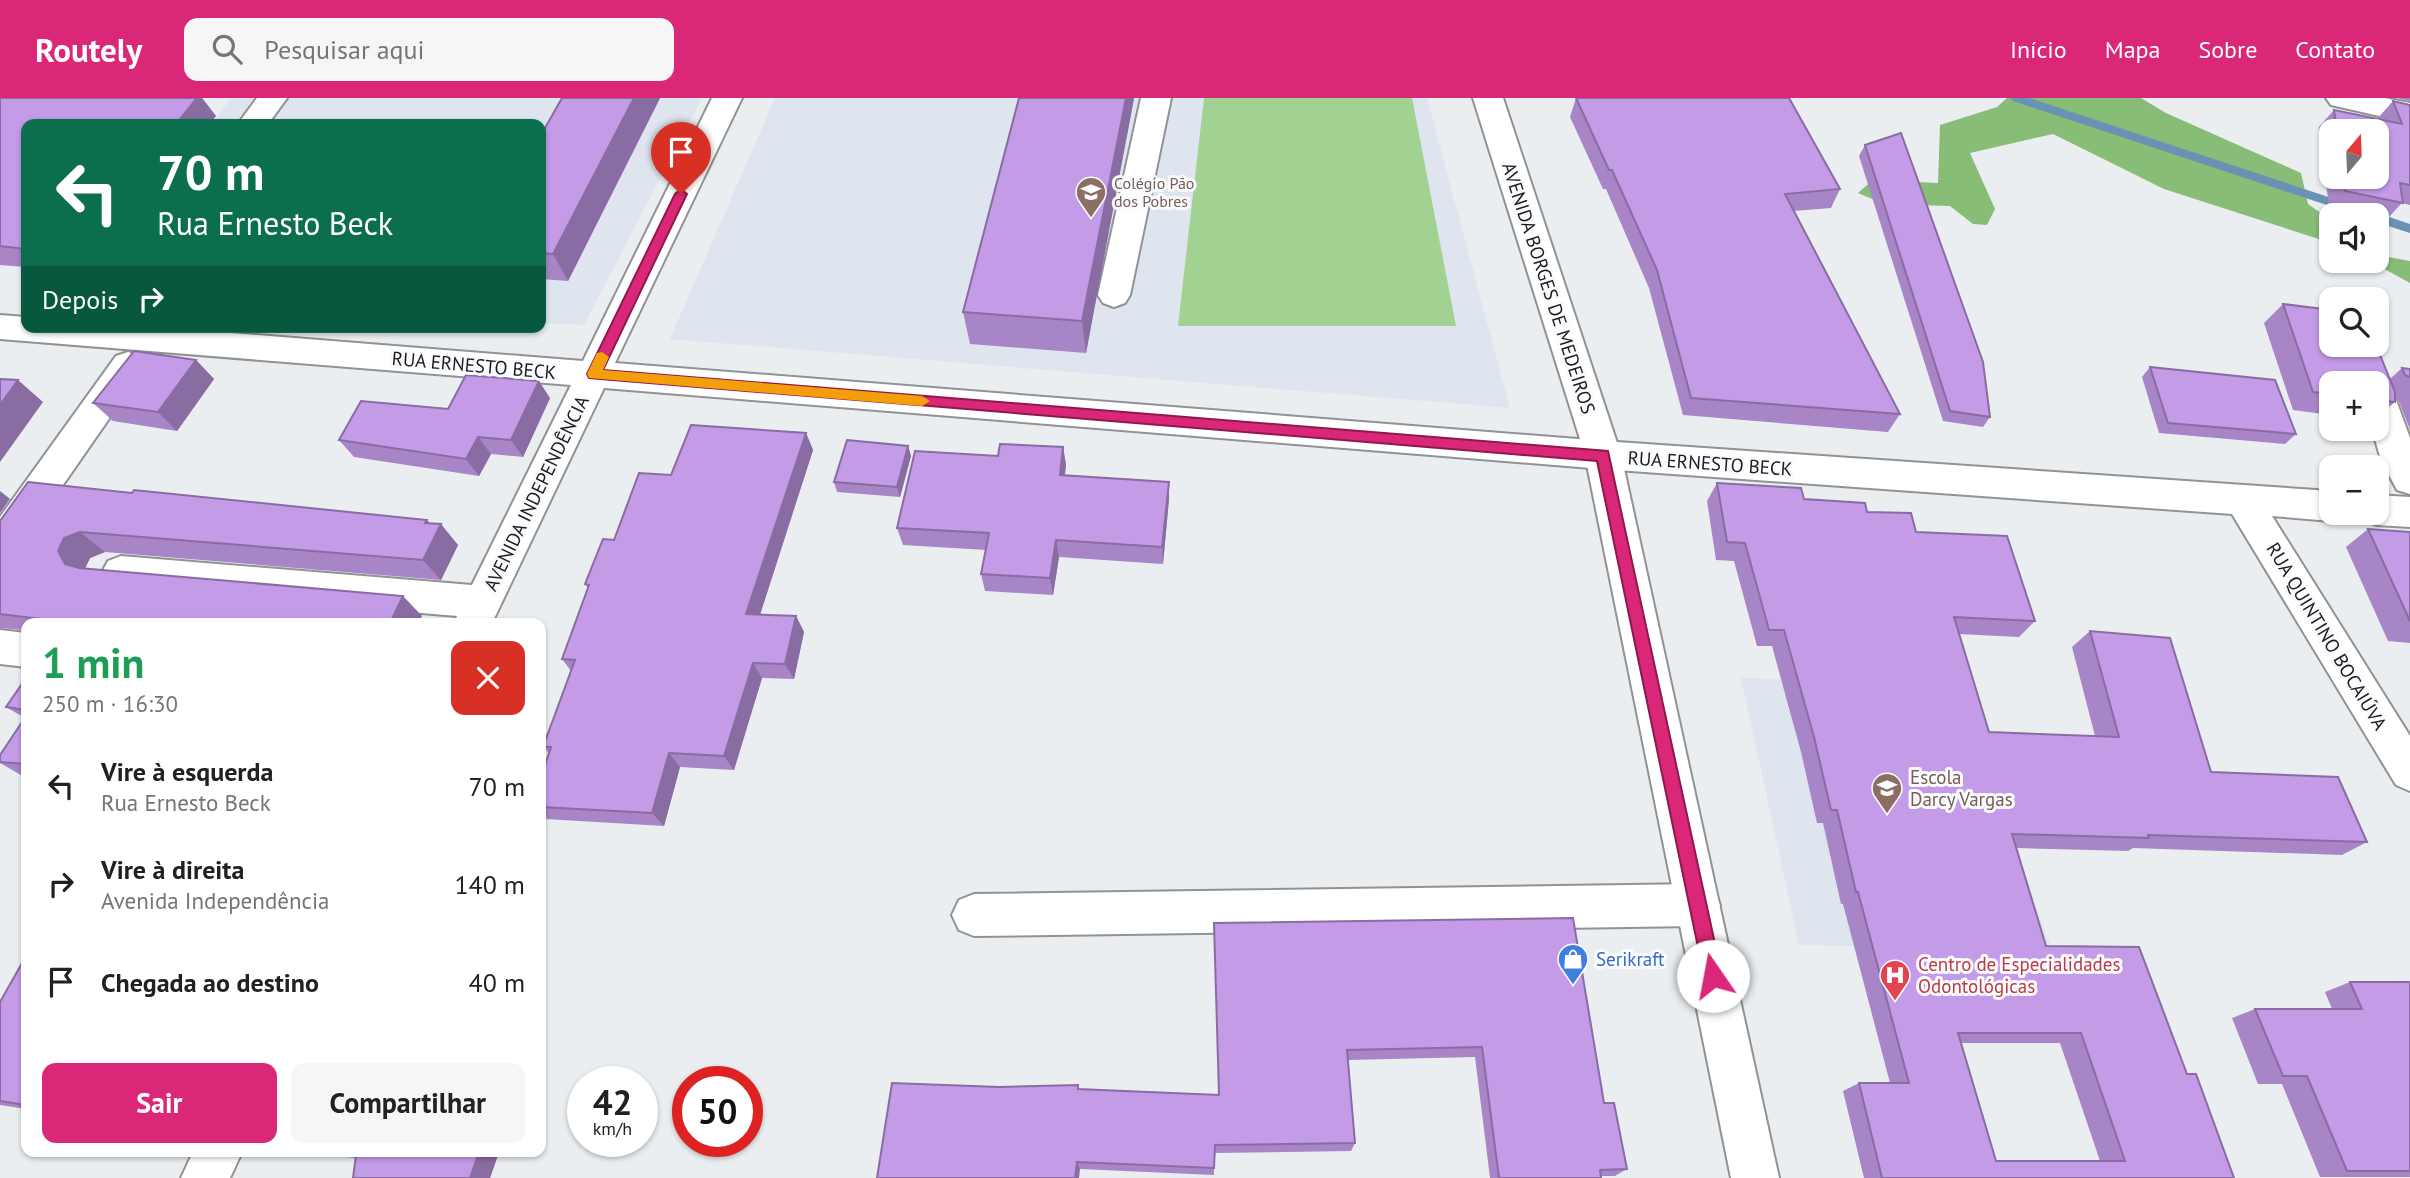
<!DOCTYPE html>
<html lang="pt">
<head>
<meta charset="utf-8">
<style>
	:root { --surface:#fff; --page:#f6f6f6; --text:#202124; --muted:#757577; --accent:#db2777 }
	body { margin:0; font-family:"PT Sans",sans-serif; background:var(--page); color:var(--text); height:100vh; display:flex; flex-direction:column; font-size:26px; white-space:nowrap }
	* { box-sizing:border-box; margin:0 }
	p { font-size:23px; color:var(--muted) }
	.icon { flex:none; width:38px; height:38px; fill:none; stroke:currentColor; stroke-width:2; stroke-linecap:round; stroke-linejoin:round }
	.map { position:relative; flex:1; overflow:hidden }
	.details { position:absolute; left:21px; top:520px; width:525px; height:539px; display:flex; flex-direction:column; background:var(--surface); border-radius:14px; box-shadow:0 2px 5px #0004 }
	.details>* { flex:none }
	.top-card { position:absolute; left:21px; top:21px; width:525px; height:214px; border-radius:14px; box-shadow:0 2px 5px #0004; background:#0b6e4f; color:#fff; overflow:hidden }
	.needle { width:46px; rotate:19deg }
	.fabs { position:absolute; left:2319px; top:21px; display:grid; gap:14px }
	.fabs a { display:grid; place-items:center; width:70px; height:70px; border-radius:14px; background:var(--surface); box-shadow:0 2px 5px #0004; font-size:35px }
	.speed { position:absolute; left:567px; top:968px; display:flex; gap:14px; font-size:35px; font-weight:700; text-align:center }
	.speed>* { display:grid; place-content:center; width:91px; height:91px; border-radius:50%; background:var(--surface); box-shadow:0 2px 5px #0004; line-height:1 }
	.speed small { font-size:18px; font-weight:400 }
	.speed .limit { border:10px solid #d22; background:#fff; color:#111 }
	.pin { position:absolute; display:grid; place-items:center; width:60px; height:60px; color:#fff; margin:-72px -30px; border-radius:50% 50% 50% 0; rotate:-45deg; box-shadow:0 0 7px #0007 }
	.pin .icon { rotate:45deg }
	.me { position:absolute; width:77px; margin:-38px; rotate:348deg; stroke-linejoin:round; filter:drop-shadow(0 0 5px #0008) }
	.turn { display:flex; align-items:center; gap:24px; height:147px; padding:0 21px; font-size:32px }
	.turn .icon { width:91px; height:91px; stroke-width:2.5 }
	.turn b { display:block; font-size:49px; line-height:60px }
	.then { display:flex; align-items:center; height:66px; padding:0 21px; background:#0003; gap:14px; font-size:26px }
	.round { display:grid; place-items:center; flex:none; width:74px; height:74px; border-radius:14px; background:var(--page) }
	.headline { display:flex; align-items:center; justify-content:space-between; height:119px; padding:0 21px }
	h1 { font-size:42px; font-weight:800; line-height:52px; color:#1e9e55 }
	.cta { display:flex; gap:14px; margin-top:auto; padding:14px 21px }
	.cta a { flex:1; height:80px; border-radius:14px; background:var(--accent); color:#fff; font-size:28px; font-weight:800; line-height:80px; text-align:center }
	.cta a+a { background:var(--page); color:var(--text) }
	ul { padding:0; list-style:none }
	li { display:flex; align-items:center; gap:21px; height:98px; padding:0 21px }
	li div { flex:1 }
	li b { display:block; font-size:26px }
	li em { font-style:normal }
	header { display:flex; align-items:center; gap:42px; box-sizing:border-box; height:98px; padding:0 35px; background:var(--accent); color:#fff }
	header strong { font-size:33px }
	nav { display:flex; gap:38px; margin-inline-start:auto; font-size:24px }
	.search { width:490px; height:63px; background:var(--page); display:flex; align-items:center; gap:18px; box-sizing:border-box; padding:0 24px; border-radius:14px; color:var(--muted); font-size:26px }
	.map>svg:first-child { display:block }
	.built { fill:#dee5ef }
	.green { fill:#a1d291 }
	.forest { fill:#87bd76 }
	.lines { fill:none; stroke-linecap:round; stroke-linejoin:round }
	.stream { fill:#6992b4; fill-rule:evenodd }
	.minor-casing { stroke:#909294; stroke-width:4 }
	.major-casing { stroke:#909294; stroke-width:4 }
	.minor { fill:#fff; fill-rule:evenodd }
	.major { fill:#fff; fill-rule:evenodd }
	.wall { fill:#a885c7; fill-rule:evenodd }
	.shaded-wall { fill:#886ca2 }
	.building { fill:#c39be7; stroke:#886ca2; stroke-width:2; fill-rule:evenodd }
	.route { fill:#db2777; stroke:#8e194d; stroke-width:2 }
	.slow { fill:#f59e0b }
	.labels { text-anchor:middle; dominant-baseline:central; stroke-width:6; stroke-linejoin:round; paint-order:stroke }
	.far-education-label { font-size:16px; fill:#785e54; stroke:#f9fbfe; text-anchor:start }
	.street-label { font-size:19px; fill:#1b1c1d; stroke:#f9fbfe }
	.education-label { font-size:19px; fill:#785e54; stroke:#f9fbfe; text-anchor:start }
	.shop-label { font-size:19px; fill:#366cbe; stroke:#f9fbfe; text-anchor:start }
	.health-label { font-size:19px; fill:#be3a42; stroke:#f9fbfe; text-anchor:start }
</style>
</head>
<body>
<header>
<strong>Routely</strong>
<div class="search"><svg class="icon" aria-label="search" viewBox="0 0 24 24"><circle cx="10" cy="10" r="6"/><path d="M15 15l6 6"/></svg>Pesquisar aqui</div>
<nav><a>Início</a><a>Mapa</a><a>Sobre</a><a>Contato</a></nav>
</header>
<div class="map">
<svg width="2410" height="1080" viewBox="0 0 2410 1080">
	<rect width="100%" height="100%" fill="#ebeef1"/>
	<!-- built -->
	<g class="built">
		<path d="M231,0H702L584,227L541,225V26H212Z"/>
		<path d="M775,0H1427L1510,310L670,241Z"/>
		<path d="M1741,580L1955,586L2052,852L1799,847Z"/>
	</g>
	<!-- green -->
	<path class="green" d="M1204,0H1412L1456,228H1178Z"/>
	<!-- forest -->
	<g class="forest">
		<path d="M2007,0H2141L2166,15L2301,75L2308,106L2331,122V145L2164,91L2053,36L1970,55L1995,111L1987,127L1973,126L1950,108L1884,106L1858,95L1873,82L1938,85L1940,27L1997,9Z"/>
		<path d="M2377,153L2383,158L2410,163V185L2370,163H2376Z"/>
	</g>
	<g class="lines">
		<!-- stream -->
		<path class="stream" d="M2011,0H2029L2380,116L2410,126V135L2376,124V117H2357L2013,3Z"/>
		<!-- minor casing -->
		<g class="minor-casing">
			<g id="minor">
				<path d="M257,0H287L268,26H238Z"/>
				<path d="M712,0H742L615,265L1603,343L2331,393V415H2346L2344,418L2331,423L2272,418L2410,638V693L2396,687L2232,416L1603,371L604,290L492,525H454L457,518L121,490L108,485L102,474L108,463L121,458L472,487L571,287L0,241V217L26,219V229H157L583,263Z"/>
				<path d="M1141,0H1171L1130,197L1125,205L1114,209L1103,205L1098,197Z"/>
				<path d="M2326,0H2385L2410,5V25L2331,7Z"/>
				<path d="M128,254L140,258L145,267L140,276L13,459L0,463V419L116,258Z"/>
				<path d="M2384,298L2396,302L2410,340V396L2397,392L2381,362L2372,331H2376V300Z"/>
				<path d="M2376,397L2410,399V429L2376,427L2363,422L2359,415H2376Z"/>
				<path d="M0,532L26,535V569L0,566Z"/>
				<path d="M1698,786L1713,792L1720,807L1713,822L1698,828L974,838L959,832L952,817L959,802L974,796Z"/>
				<path d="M193,1054H242L230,1080H181Z"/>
			</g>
		</g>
		<!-- major casing -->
		<g class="major-casing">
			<path id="major" d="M1473,0H1503L1621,357L1779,1080H1731L1585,357Z"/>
		</g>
		<!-- minor -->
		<use href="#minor" class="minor"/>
		<!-- major -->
		<use href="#major" class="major"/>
	</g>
	<!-- wall -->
	<g class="wall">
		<path d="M0,0H202L216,18L209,26H26V169L0,167Z"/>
		<path d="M562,0H660L568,183L541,181V37Z"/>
		<path d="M1019,0H1134L1086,255L970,246L963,214Z"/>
		<path d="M1576,0L1840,91L1831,110L1794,113L1900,316L1888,334L1683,317L1649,190L1606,91H1603L1570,19Z"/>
		<path d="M2397,0H2410V3Z"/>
		<path d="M2393,3L2410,7V107L2402,105L2386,122L2376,120V117H2366L2329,109L2319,29L2334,12L2377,21ZM2331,33H2376V79H2331Z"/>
		<path d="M1865,47L1990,319L1983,329L1943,323L1859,58Z"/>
		<path d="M2283,206L2390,281L2402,270L2410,271V332L2398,301L2395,300V304L2376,320V285H2331V317L2293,312L2264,225Z"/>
		<path d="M196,262L214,281L177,333L113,323L93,305Z"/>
		<path d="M2150,269L2296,336L2285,346L2159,335L2142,279Z"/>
		<path d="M550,300L523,359L491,356L479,378L354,359L339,342Z"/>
		<path d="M806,335L813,352L760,517L796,518L804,534L794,581L762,580L734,672L680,669L664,728L545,721L541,717V679L549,655L543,649L571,573L562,561L588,490L585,486L614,442L671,377Z"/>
		<path d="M908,348L911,358L900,399L837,394L834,384Z"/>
		<path d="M1063,349L1066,367L1065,377L1169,384V401L1163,466L1059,459L1053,497L985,493L981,476L986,452L903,447L897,430L998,358Z"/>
		<path d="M1717,385L1867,414L1916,434L2035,523L2019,539L1959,536L1989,634L2095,638L2072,549L2090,533L2211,674L2367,744L2342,757L2133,750L2128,753L2016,750L2046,848L2187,976L2234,1080H1864L1843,993L1859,985H1890L1843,806H1841L1823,725H1817L1801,654L1772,548H1757L1734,463L1716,462L1707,403ZM1961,945H2060L2100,1063H1996Z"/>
		<path d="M0,423L430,425L458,447L441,482L105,454L90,460L85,470L422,518L418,525H26V535L22,532L0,530Z"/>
		<path d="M2368,431L2410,434V545L2388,543L2346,449Z"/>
		<path d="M26,580V680L0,665V657L25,620L6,609Z"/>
		<path d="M1214,825L1604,1005L1627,1071L1615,1078H1601V1080H1490L1475,959L1348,962L1355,1045L1351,1053L1214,1055V1077L1080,1071L999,989L1078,987L1079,991L1219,997Z"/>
		<path d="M26,858V1011L0,1007V904Z"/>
		<path d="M2350,884H2410V1079H2320L2282,986H2258L2232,920L2255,911H2332L2325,894Z"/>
		<path d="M326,1054H499L490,1080H353L355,1060L339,1058Z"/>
	</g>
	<!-- shaded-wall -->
	<g class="shaded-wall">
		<path d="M197,0H202L216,18L209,26H176Z"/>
		<path d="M634,0H660L568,183L553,156Z"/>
		<path d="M1126,0H1134L1086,255L1082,223Z"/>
		<path d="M196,262L214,281L177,333L158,314Z"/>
		<path d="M18,282L43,304L0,364V307Z"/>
		<path d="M539,283L550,300L523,359L511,342Z"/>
		<path d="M806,335L813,352L755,532L746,516Z"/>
		<path d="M478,339L491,356L479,378L466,361Z"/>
		<path d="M908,348L911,358L900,399L897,389Z"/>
		<path d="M1063,349L1066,367L1062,395L1060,377Z"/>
		<path d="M1169,384V401L1163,466L1162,449Z"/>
		<path d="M0,393L10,401L0,415Z"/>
		<path d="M427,422L437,434L441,426L458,447L441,482L423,462L425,425Z"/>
		<path d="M80,434L105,454L90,460L84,473L65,466L58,453L64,440Z"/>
		<path d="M1056,442L1059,459L1053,497L1050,480Z"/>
		<path d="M403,498L422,518L418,525H390Z"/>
		<path d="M796,518L804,534L794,581L785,566Z"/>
		<path d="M753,565L762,580L734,672L724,658Z"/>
		<path d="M669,655L680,669L664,728L652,715Z"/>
		<path d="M479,1054H499L490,1080H470Z"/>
		<path d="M1077,1064L1080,1071L1079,1080H1075Z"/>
	</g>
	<!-- building -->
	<g class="building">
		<path d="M0,0H197L176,26H26V151L0,148Z"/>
		<path d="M562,0H634L553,156L541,155V37Z"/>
		<path d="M1019,0H1126L1082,223L963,214Z"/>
		<path d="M1576,0H1789L1840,91L1785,96L1900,316L1691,300L1657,172L1612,72H1609Z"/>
		<path d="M2393,3L2410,7V87L2400,85L2403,105L2345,93L2343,79H2376V33H2337L2334,12L2402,26Z"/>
		<path d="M1901,35L1983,264L1990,319L1950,313L1865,47Z"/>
		<path d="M2283,206L2331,212V247H2376L2395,294V304L2376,302V285H2331V296L2313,294Z"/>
		<path d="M134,253L196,262L158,314L93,305Z"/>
		<path d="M2150,269L2275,282L2296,336L2168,325Z"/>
		<path d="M2402,270L2410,271V279L2405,277Z"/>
		<path d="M466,277L539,283L511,342L478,339L466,361L339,342L361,303L448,311Z"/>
		<path d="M0,281L18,282L0,307Z"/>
		<path d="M691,327L806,335L746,516L796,518L785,566L753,565L724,658L669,655L652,715L541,709V679L551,649H543L575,562L562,561L589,487L585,486L603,441L614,442L639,375L671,377Z"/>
		<path d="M847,342L908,348L897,389L834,384Z"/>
		<path d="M1000,346L1063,349L1060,377L1169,384L1162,449L1056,442L1050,480L981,476L989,435L897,430L915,353L998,358Z"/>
		<path d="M28,384L132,395L134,392L427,422L425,425L441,426L423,462L80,434L64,440L58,453L65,466L79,470L403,498L390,525H64L65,524L0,516V423Z"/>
		<path d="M1717,385L1801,390L1804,401L1865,405L1867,414L1911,415L1916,434L2007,438L2035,523L1954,519L1989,634L2119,639L2090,533L2170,540L2211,674L2338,679L2367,744L2148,737L2149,740L2012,736L2046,848L2139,849L2187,976H2196L2234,1080H1882L1859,985H1909L1858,794H1856L1837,712H1831L1814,639L1784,532H1769L1745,445L1727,444ZM1958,935H2081L2125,1063H1996Z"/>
		<path d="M2368,431L2410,434V523Z"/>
		<path d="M26,580V612L6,609Z"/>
		<path d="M26,618V666L0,664V657Z"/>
		<path d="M1573,820L1604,1005H1614L1627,1071L1600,1072L1601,1080H1499L1482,949L1347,952L1355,1045L1215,1047L1214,1070L1077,1064L1075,1080H877L892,985L999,989L1078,987V991L1219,997L1214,825Z"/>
		<path d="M26,858V1007L0,1003V904Z"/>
		<path d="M2350,884H2410V1073H2347L2307,978H2283L2255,911H2362Z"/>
		<path d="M335,1054H479L470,1080H353L356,1057Z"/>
	</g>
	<!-- route -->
	<path class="route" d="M681,91L687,96L603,272L1608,353L1722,878L1720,885L1713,887L1707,885L1704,878L1597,363L589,280L587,276L675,96Z"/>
	<!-- slow -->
	<path class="slow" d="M602,254L609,259L603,272L922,298L930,303L922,308L589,280L587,276L597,255Z"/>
	<!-- icons -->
	<defs>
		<g id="school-pin" transform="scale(1.575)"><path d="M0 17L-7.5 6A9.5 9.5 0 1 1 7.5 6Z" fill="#8d6e63" stroke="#f9fbfe"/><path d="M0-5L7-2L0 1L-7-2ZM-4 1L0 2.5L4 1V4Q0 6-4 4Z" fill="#fff"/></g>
		<g id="shop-pin" transform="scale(1.575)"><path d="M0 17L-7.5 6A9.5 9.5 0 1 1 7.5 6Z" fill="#3f7fe0" stroke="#f9fbfe"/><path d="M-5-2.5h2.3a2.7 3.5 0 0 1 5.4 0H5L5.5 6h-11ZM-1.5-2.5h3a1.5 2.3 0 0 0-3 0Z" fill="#fff"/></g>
		<g id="hospital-pin" transform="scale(1.575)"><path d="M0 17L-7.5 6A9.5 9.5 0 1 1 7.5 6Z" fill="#e0444e" stroke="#f9fbfe"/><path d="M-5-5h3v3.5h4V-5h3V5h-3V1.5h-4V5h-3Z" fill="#fff"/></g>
	</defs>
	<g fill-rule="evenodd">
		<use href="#school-pin" x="1091" y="94"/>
		<use href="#school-pin" x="1887" y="690"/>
		<use href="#shop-pin" x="1573" y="861"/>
		<use href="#hospital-pin" x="1895" y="877"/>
	</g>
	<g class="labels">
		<!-- far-education labels -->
		<g class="far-education-label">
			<text x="1114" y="85">Colégio Pão<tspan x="1114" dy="18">dos Pobres</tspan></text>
		</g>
		<!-- street labels -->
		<g class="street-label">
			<text transform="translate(1549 190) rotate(72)">AVENIDA BORGES DE MEDEIROS</text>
			<text transform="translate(474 267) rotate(5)">RUA ERNESTO BECK</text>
			<text transform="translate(1710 365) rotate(4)">RUA ERNESTO BECK</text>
			<text transform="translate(536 395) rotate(-64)">AVENIDA INDEPENDÊNCIA</text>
			<text transform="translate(2327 538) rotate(59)">RUA QUINTINO BOCAIÚVA</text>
		</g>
		<!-- education labels -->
		<g class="education-label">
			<text x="1910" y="679">Escola<tspan x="1910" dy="22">Darcy Vargas</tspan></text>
		</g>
		<!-- shop labels -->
		<g class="shop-label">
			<text x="1596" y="861">Serikraft</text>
		</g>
		<!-- health labels -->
		<g class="health-label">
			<text x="1918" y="866">Centro de Especialidades<tspan x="1918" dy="22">Odontológicas</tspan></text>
		</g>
	</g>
</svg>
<div class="fabs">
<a><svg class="needle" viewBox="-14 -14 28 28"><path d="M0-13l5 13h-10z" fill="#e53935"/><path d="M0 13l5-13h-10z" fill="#757577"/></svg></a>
<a><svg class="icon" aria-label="sound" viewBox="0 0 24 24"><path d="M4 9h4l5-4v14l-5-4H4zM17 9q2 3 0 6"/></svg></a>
<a><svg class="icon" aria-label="search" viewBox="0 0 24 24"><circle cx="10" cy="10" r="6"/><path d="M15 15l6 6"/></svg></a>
<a>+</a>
<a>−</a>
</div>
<div class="speed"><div>42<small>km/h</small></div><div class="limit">50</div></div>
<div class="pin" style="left:681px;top:96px;background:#d93025"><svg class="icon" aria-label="arrive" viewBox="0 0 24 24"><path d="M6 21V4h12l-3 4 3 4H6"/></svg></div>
<svg class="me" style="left:1713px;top:878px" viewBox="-20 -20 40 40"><circle r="19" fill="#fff"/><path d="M0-13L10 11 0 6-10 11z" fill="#db2777"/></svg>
<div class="top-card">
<div class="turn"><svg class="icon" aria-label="left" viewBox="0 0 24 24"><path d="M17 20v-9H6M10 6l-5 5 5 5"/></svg><div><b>70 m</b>Rua Ernesto Beck</div></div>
<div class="then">Depois<svg class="icon" aria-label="right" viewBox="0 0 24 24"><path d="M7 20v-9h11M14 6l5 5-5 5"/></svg></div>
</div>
<section class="details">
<div class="headline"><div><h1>1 min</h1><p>250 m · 16:30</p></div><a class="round" style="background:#d93025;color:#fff"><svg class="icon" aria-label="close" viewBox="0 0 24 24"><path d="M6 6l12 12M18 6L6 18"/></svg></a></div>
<ul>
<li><svg class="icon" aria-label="left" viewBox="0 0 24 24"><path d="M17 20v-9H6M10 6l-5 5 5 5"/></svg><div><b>Vire à esquerda</b><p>Rua Ernesto Beck</p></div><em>70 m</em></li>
<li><svg class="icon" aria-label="right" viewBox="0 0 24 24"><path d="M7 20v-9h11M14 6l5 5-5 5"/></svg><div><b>Vire à direita</b><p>Avenida Independência</p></div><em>140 m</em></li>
<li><svg class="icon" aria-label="arrive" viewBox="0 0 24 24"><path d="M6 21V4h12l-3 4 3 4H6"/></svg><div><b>Chegada ao destino</b></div><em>40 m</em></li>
</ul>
<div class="cta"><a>Sair</a><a>Compartilhar</a></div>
</section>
</div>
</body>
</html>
